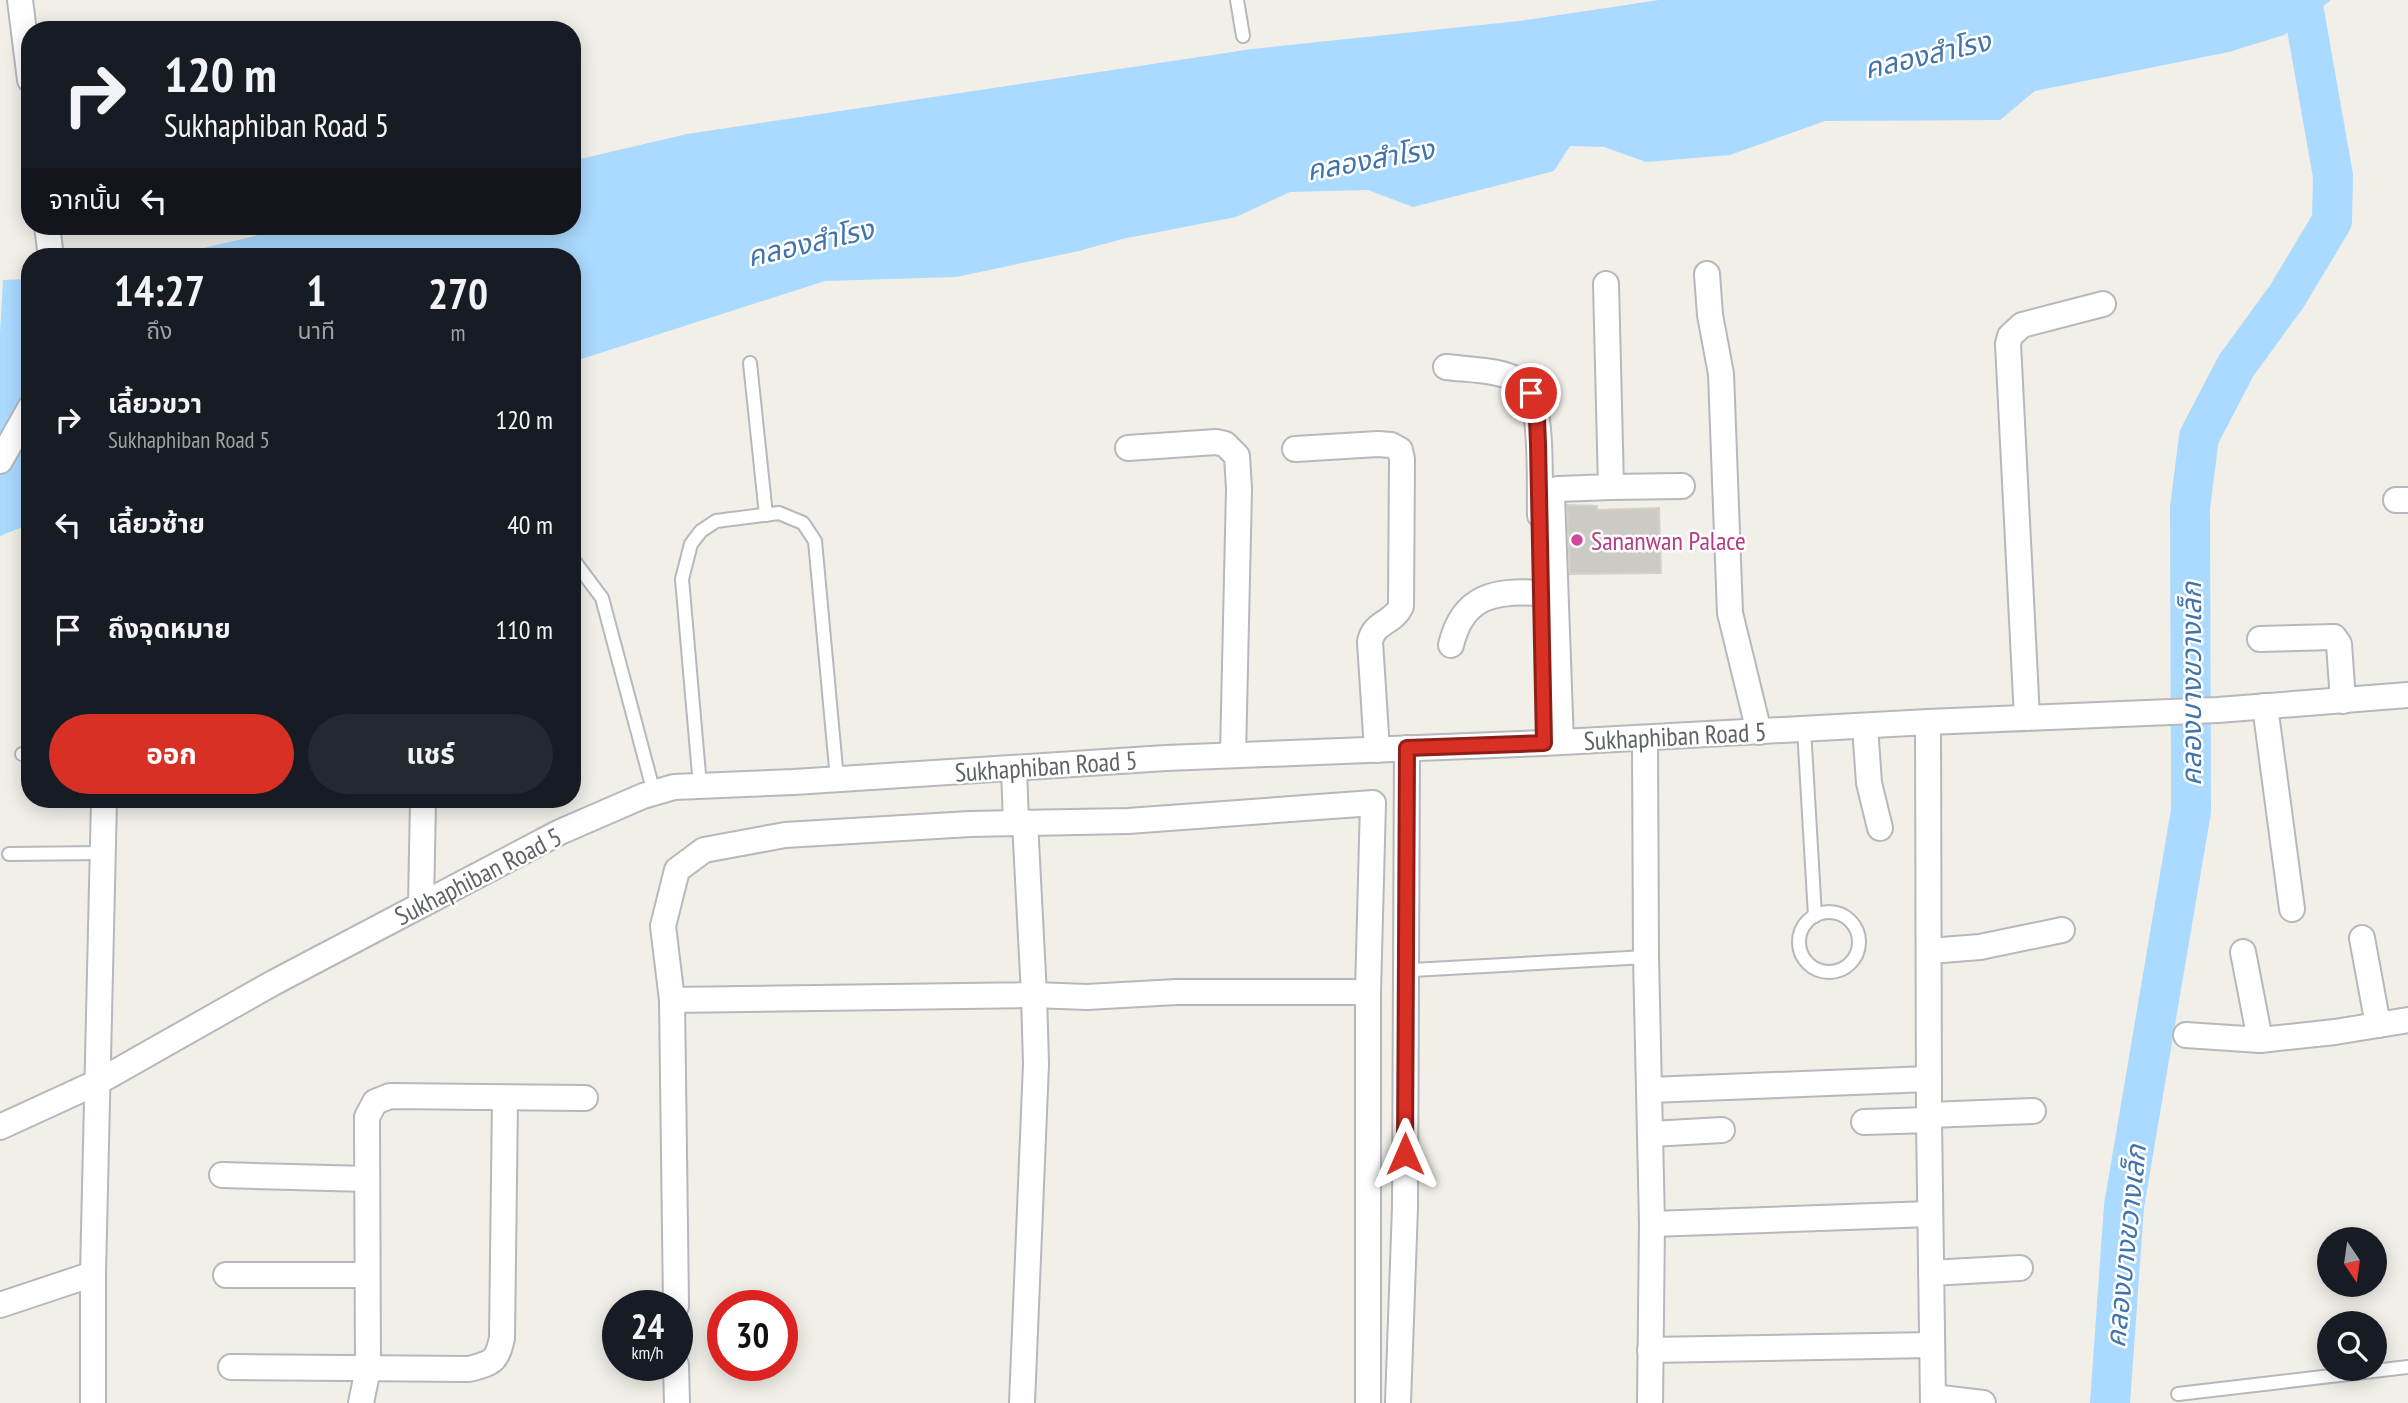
<!DOCTYPE html>
<html lang="th">
<head>
<meta charset="utf-8">
<style>
	:root { --surface:#171b24; --page:#242831; --text:#f1f3f6; --muted:#9ea1a6; --accent:#d93025 }
	body { margin:0; font-family:"PT Sans Narrow","Noto Sans Thai",sans-serif; background:var(--page); color:var(--text); height:100vh; display:flex; flex-direction:column; font-size:26px; white-space:nowrap }
	* { box-sizing:border-box; margin:0 }
	p { font-size:23px; color:var(--muted) }
	.icon { flex:none; width:38px; height:38px; fill:none; stroke:currentColor; stroke-width:2; stroke-linecap:round; stroke-linejoin:round }
	.map { position:relative; flex:1; overflow:hidden }
	.side { position:absolute; left:21px; top:248px; width:560px; height:560px; display:flex; flex-direction:column; background:var(--surface); border-radius:28px; box-shadow:0 4px 18px #0003 }
	.side>* { flex:none }
	.top-card { position:absolute; left:21px; top:21px; width:560px; height:214px; border-radius:28px; box-shadow:0 4px 18px #0003; background:#171b24; color:var(--text); overflow:hidden }
	.needle { width:46px; rotate:167deg }
	.buttons { position:absolute; left:2317px; top:1227px; display:grid; gap:14px }
	.buttons a { display:grid; place-items:center; width:70px; height:70px; border-radius:50%; background:var(--surface); box-shadow:0 4px 18px #0003; font-size:35px }
	.speed { position:absolute; left:602px; top:1290px; display:flex; gap:14px; font-size:35px; font-weight:700; text-align:center }
	.speed>* { display:grid; place-content:center; width:91px; height:91px; border-radius:50%; background:var(--surface); box-shadow:0 4px 18px #0003; line-height:1 }
	.speed small { font-size:18px; font-weight:400 }
	.speed .limit { border:10px solid #d22; background:#fff; color:#111 }
	.pin { position:absolute; display:grid; place-items:center; width:60px; height:60px; color:#fff; margin:-30px; border:4px solid #fff; border-radius:50%; box-shadow:0 2px 7px #0007 }
	.me { position:absolute; width:77px; margin:-38px; rotate:0deg; stroke-linejoin:round; filter:drop-shadow(0 0 5px #0008) }
	.turn { display:flex; align-items:center; gap:24px; height:147px; padding:0 28px; font-size:32px }
	.turn .icon { width:91px; height:91px; stroke-width:2.5 }
	.turn b { display:block; font-size:49px; line-height:60px }
	.then { display:flex; align-items:center; height:66px; padding:0 28px; background:#0003; gap:14px; font-size:26px }
	.eta { display:flex; justify-content:space-evenly; align-items:center; height:119px; text-align:center }
	.eta b { font-size:42px; font-weight:700; line-height:49px }
	.action { display:flex; gap:14px; margin-top:auto; padding:14px 28px }
	.action a { flex:1; height:80px; border-radius:42px; background:var(--accent); color:#fff; font-size:28px; font-weight:700; line-height:80px; text-align:center }
	.action a+a { background:var(--page); color:var(--text) }
	ul { padding:0; list-style:none }
	li { display:flex; align-items:center; gap:21px; height:105px; padding:0 28px }
	li div { flex:1 }
	li b { display:block; font-size:26px }
	li em { font-style:normal }
	.map>svg:first-child { display:block }
	.water { fill:#aadaff }
	.lines { fill:none; stroke-linecap:round; stroke-linejoin:round }
	.river { stroke:#aadaff; stroke-width:40 }
	.building { fill:#cccac5; stroke:#d6d1c6; stroke-width:2 }
	.service-casing { stroke:#b5b8bc; stroke-width:16 }
	.minor-casing { stroke:#b5b8bc; stroke-width:28 }
	.service { stroke:#fff; stroke-width:12 }
	.minor { stroke:#fff; stroke-width:24 }
	.route-casing { stroke:#8d1f18; stroke-width:18 }
	.route { stroke:#d93025; stroke-width:12 }
	.hotel-dot { fill:#d1479c; stroke:#fff; stroke-width:2.5 }
	.labels { text-anchor:middle; dominant-baseline:central; stroke-width:5; stroke-linejoin:round; paint-order:stroke }
	.hotel-label { font-size:26px; fill:#b23c85; stroke:#fff; text-anchor:start }
	.street-label { font-size:26px; fill:#5f6368; stroke:#fff }
	.water-label { font-size:28px; font-style:italic; fill:#4174aa; stroke:#fff }
</style>
</head>
<body>
<div class="map">
<svg width="2408" height="1403" viewBox="0 0 2408 1403">
	<rect width="100%" height="100%" fill="#f1efe8"/>
	<!-- water -->
	<g class="water">
		<path d="M1659,0H2331L2284,35L2229,52L2035,91L2000,120L1825,121L1730,155L1646,162L1604,147L1570,146L1554,171L1413,207L1368,190L1290,192L1236,217L1122,239L1079,251L956,277L825,281L572,362V257H165L297,226H572V161L687,134L1252,49L1519,21Z"/>
		<path d="M30,279V524L0,536V333L3,280Z"/>
	</g>
	<g class="lines">
		<!-- river -->
		<path class="river" d="M2110,1403L2124,1206L2191,811L2190,508L2199,437L2236,366L2287,296L2332,221L2333,176L2302,0"/>
	</g>
	<!-- building -->
	<path class="building" d="M1567,505L1597,506V510L1659,508L1661,573L1570,574Z"/>
	<g class="lines">
		<!-- service casing -->
		<g class="service-casing">
			<g id="service">
				<path d="M1237,0L1243,36"/>
				<path d="M750,363L766,515"/>
				<path d="M572,558L602,598L654,793"/>
				<path d="M1804,729L1815,916"/>
				<path d="M22,754L30,752"/>
				<path d="M700,786L682,579L691,544L701,531L716,521L779,513L803,523L815,541L837,779"/>
				<path d="M9,854L103,853"/>
				<circle cx="1829" cy="942" r="30"/>
				<path d="M1412,970L1646,957"/>
				<path d="M2178,1394L2408,1367"/>
			</g>
		</g>
		<!-- minor casing -->
		<g class="minor-casing">
			<g id="minor">
				<path d="M20,0L30,80"/>
				<path d="M47,226L51,257"/>
				<path d="M1707,274L1710,315L1721,374L1730,613L1759,732"/>
				<path d="M1446,367C1470,370 1503,369 1524,384C1544,399 1539,489 1540,515"/>
				<path d="M1128,448L1216,442L1225,444L1237,456L1239,489L1233,755"/>
				<path d="M1295,449L1378,444L1391,445L1400,450L1402,459L1401,606C1394,623 1373,622 1370,642L1377,750"/>
				<path d="M0,461L30,408"/>
				<path d="M1611,487L1682,486"/>
				<path d="M2396,500H2408"/>
				<path d="M2260,639L2334,637L2339,644L2343,701"/>
				<path d="M1451,645C1463,595 1495,590 1542,593"/>
				<path d="M2265,706L2292,909"/>
				<path d="M2027,718L2008,344L2010,336L2022,325L2103,304"/>
				<path d="M1928,722L1929,1120L1933,1403"/>
				<path d="M1865,726L1869,783L1880,828"/>
				<path d="M1645,738L1646,957L1652,1224L1650,1403"/>
				<path d="M1561,742L1552,496L1554,490L1558,489L1611,487L1606,284"/>
				<path d="M1014,768L1016,823"/>
				<path d="M421,905L423,800"/>
				<path d="M2362,938L2378,1025"/>
				<path d="M1929,951L1980,947L2062,930"/>
				<path d="M2243,952L2260,1040"/>
				<path d="M672,1000L1034,995L1025,822"/>
				<path d="M2186,1035L2260,1040L2335,1032L2408,1020"/>
				<path d="M1650,1090L1929,1079"/>
				<path d="M1929,1115L2033,1111"/>
				<path d="M1864,1122L1929,1120"/>
				<path d="M0,1127L98,1082L273,983L560,832L643,796L674,787L794,782L1166,758L1544,743L1928,722L2218,710L2408,695"/>
				<path d="M1651,1134L1722,1130"/>
				<path d="M222,1175L367,1179"/>
				<path d="M1652,1224L1930,1214"/>
				<path d="M1931,1273L2020,1268"/>
				<path d="M226,1275H367"/>
				<path d="M0,1305L93,1274"/>
				<path d="M676,1306L672,1000L663,926L677,870L704,850L785,835L970,824L1128,821L1373,803L1368,992V1403"/>
				<path d="M1650,1350L1931,1345"/>
				<path d="M676,1365L677,1403"/>
				<path d="M231,1367L469,1369C492,1363 497,1362 502,1338L505,1099"/>
				<path d="M1933,1397L1983,1403"/>
				<path d="M93,1403V1274L104,800"/>
				<path d="M361,1403L368,1369L367,1117L375,1102L390,1096L585,1098"/>
				<path d="M1022,1403L1036,1064L1034,995L1087,997L1176,992H1368"/>
				<path d="M1398,1403L1405,1207L1407,748"/>
			</g>
		</g>
		<!-- service -->
		<use href="#service" class="service"/>
		<!-- minor -->
		<use href="#minor" class="minor"/>
	</g>
	<g class="lines">
		<!-- route casing -->
		<g class="route-casing">
			<path id="route" d="M1405,1154L1407,748L1544,743L1538,444L1537,419L1531,393"/>
		</g>
		<!-- route -->
		<use href="#route" class="route"/>
	</g>
	<!-- markers -->
	<circle class="hotel-dot" cx="1577" cy="540" r="7"/>
	<g class="labels">
		<!-- hotel labels -->
		<g class="hotel-label">
			<text x="1591" y="540">Sananwan Palace</text>
		</g>
		<!-- street labels -->
		<g class="street-label">
			<text transform="translate(1675 736) rotate(-3)">Sukhaphiban Road 5</text>
			<text transform="translate(1046 766) rotate(-4)">Sukhaphiban Road 5</text>
			<text transform="translate(478 876) rotate(-27)">Sukhaphiban Road 5</text>
		</g>
		<!-- water labels -->
		<g class="water-label">
			<text transform="translate(1927 54) rotate(-13)">คลองสำโรง</text>
			<text transform="translate(1370 159) rotate(-10)">คลองสำโรง</text>
			<text transform="translate(810 242) rotate(-13)">คลองสำโรง</text>
			<text transform="translate(2190 684) rotate(-90)">คลองบางขวางเล็ก</text>
			<text transform="translate(2125 1246) rotate(-84)">คลองบางขวางเล็ก</text>
		</g>
	</g>
</svg>
<div class="buttons">
<a><svg class="needle" viewBox="-14 -14 28 28"><path d="M0-13l5 13h-10z" fill="#e53935"/><path d="M0 13l5-13h-10z" fill="#9ea1a6"/></svg></a>
<a><svg class="icon" aria-label="search" viewBox="0 0 24 24"><circle cx="10" cy="10" r="6"/><path d="M15 15l6 6"/></svg></a>
</div>
<div class="speed"><div>24<small>km/h</small></div><div class="limit">30</div></div>
<div class="pin" style="left:1531px;top:393px;background:#d93025"><svg class="icon" aria-label="arrive" viewBox="0 0 24 24"><path d="M6 21V4h12l-3 4 3 4H6"/></svg></div>
<svg class="me" style="left:1405px;top:1154px" viewBox="-20 -20 40 40"><path d="M0-17L14 15 0 8-14 15z" fill="#d93025" stroke="#fff" stroke-width="4"/></svg>
<div class="top-card">
<div class="turn"><svg class="icon" aria-label="right" viewBox="0 0 24 24"><path d="M7 20v-9h11M14 6l5 5-5 5"/></svg><div><b>120 m</b>Sukhaphiban Road 5</div></div>
<div class="then">จากนั้น<svg class="icon" aria-label="left" viewBox="0 0 24 24"><path d="M17 20v-9H6M10 6l-5 5 5 5"/></svg></div>
</div>
<section class="side">
<div class="eta">
<div><b>14:27</b><p>ถึง</p></div>
<div><b>1</b><p>นาที</p></div>
<div><b>270</b><p>m</p></div>
</div>
<ul>
<li><svg class="icon" aria-label="right" viewBox="0 0 24 24"><path d="M7 20v-9h11M14 6l5 5-5 5"/></svg><div><b>เลี้ยวขวา</b><p>Sukhaphiban Road 5</p></div><em>120 m</em></li>
<li><svg class="icon" aria-label="left" viewBox="0 0 24 24"><path d="M17 20v-9H6M10 6l-5 5 5 5"/></svg><div><b>เลี้ยวซ้าย</b></div><em>40 m</em></li>
<li><svg class="icon" aria-label="arrive" viewBox="0 0 24 24"><path d="M6 21V4h12l-3 4 3 4H6"/></svg><div><b>ถึงจุดหมาย</b></div><em>110 m</em></li>
</ul>
<div class="action"><a>ออก</a><a>แชร์</a></div>
</section>
</div>
</body>
</html>
